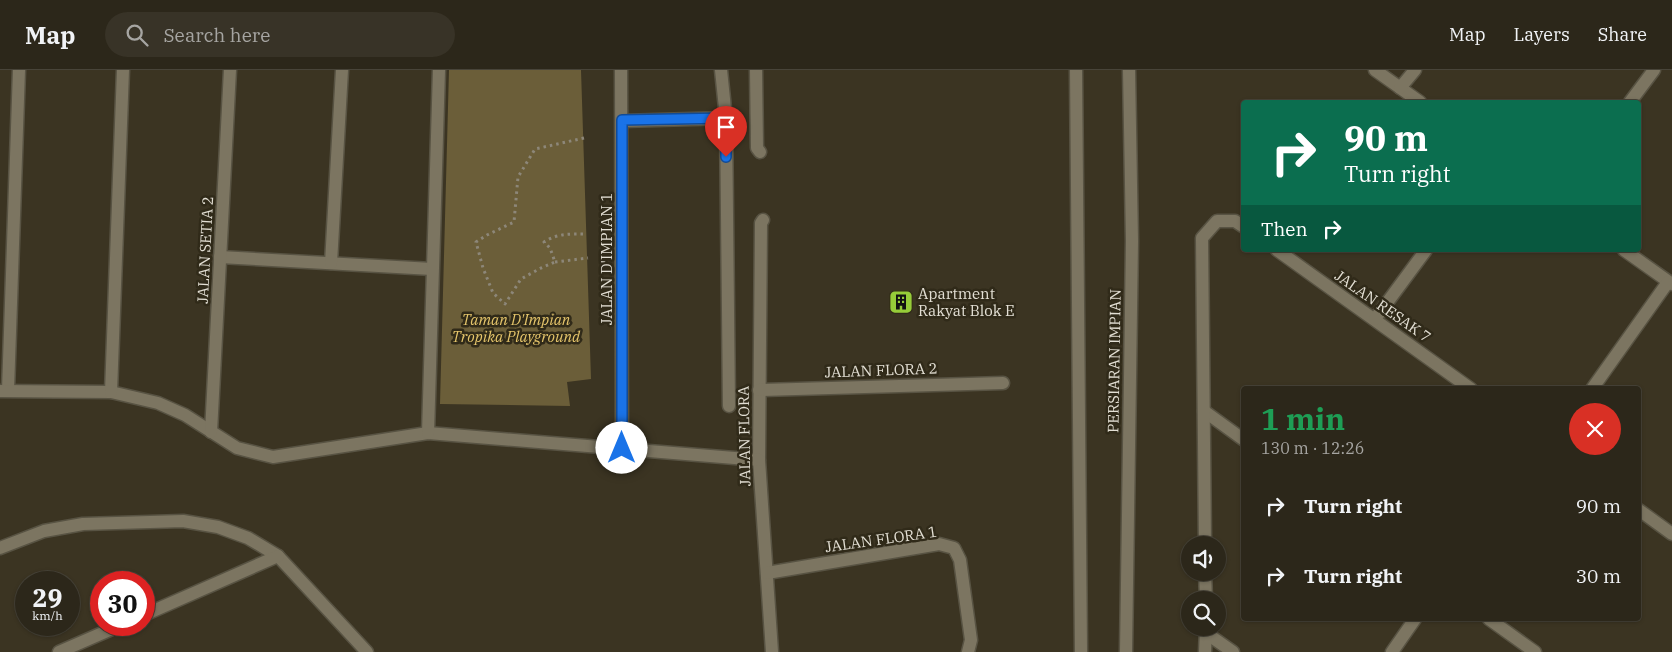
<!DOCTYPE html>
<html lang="en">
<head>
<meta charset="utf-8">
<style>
	:root { --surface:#2c271a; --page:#383327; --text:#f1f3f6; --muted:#a6a5a2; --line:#484439 }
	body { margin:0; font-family:"IBM Plex Serif",serif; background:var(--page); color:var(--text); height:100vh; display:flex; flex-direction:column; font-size:19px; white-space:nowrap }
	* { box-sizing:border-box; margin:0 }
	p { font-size:16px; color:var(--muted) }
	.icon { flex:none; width:28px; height:28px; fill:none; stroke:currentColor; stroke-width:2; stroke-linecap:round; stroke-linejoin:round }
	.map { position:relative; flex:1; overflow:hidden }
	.drawer { position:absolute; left:1241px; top:316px; width:400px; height:235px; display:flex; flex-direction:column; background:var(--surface); border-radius:5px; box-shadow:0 1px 4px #0004,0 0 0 1px var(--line) }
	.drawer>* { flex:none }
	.hud { position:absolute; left:1241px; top:30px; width:400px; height:152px; border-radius:5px; box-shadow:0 1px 4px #0004,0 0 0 1px var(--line); background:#0b6e4f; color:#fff; overflow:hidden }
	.buttons { position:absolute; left:1181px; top:466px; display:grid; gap:10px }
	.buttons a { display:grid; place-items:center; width:45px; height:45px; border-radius:50%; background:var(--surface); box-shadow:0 1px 4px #0004,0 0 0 1px var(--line); font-size:25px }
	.speed { position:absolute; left:15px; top:501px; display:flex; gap:10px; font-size:25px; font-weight:700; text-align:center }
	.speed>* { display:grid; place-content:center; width:65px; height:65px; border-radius:50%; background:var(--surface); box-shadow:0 1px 4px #0004,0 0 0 1px var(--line); line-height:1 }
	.speed small { font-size:12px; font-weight:400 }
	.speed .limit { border:8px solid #d22; background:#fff; color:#111 }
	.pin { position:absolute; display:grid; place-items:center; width:42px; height:42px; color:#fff; margin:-51px -21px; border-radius:50% 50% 50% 0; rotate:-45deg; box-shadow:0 0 5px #0007 }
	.pin .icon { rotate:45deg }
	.me { position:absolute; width:55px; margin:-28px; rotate:0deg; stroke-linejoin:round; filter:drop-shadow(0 0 4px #0008) }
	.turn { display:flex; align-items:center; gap:18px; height:105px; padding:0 20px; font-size:22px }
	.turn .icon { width:65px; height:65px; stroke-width:2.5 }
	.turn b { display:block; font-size:35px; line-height:42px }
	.then { display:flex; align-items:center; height:48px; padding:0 20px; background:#0003; gap:10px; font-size:19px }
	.round { display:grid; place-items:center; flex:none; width:52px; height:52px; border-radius:26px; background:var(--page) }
	.summary { display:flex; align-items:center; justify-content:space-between; height:85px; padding:0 20px }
	h1 { font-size:30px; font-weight:700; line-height:38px; color:#1e9e55 }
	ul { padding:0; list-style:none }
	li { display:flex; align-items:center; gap:15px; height:70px; padding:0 20px }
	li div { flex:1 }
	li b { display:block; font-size:19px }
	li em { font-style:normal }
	header { display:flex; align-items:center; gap:30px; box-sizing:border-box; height:70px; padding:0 25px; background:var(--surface); border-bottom:1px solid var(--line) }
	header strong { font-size:24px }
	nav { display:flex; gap:28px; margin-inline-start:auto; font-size:18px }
	.search { width:350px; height:45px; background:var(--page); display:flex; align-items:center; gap:12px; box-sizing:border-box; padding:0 18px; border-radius:28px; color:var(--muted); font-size:19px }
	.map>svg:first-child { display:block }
	.green { fill:#6b5e39 }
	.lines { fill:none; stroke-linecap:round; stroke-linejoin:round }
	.minor-casing { stroke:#585343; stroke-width:15 }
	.path { stroke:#8d8779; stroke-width:3; stroke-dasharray:2.5 4; stroke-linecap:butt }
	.minor { stroke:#7c7561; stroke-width:12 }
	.route-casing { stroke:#114b97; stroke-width:12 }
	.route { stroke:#1a73e8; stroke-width:9 }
	.labels { text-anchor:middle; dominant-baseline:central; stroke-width:5; stroke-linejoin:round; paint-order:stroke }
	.street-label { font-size:15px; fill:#e3dfd4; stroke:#302a19 }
	.poi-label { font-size:15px; fill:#e3dfd4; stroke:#302a19; text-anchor:start }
	.park-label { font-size:15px; font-style:italic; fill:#e5c56b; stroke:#302a19 }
</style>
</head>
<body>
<header>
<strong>Map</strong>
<div class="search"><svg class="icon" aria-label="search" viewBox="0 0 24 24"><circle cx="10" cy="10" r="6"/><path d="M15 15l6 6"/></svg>Search here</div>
<nav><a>Map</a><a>Layers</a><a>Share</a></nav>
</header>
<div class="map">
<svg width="1672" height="582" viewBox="0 0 1672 582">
	<rect width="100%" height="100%" fill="#3b3422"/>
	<!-- green -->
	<path class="green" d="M449,0H581L591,309L567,312L570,336L440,334Z"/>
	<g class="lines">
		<!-- minor casing -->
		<g class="minor-casing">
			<g id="minor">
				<path d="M621,0L622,378"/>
				<path d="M721,0L726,48L729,336"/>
				<path d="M756,0L757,78L760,82"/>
				<path d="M1076,0L1081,582"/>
				<path d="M1375,0L1420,32"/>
				<path d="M1400,18L1415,0"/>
				<path d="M1630,32L1654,0"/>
				<path d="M622,51L726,48"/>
				<path d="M763,150L761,153L759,390L772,582"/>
				<path d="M1277,180L1471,319"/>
				<path d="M1624,180L1672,214"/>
				<path d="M220,187L432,199"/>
				<path d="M331,193L342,0"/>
				<path d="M1375,249L1426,180"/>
				<path d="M1592,319L1668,212"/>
				<path d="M8,320L19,0"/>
				<path d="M759,320L1003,313"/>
				<path d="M0,321L111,322L158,333L185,345L237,378L273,387L428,363L759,390"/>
				<path d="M111,322L123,0"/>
				<path d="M1204,341L1244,370"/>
				<path d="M211,362L230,0"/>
				<path d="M428,363L439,0"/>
				<path d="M1639,440L1672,464"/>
				<path d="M1205,475L1202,168L1217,151H1235L1244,157"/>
				<path d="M0,478L44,461L83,454L183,451L218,457L248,468L278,486L367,582"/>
				<path d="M1205,502L1206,530"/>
				<path d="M767,503L939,474L954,478L960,490L971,570L968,582"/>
				<path d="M144,545L278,486"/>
				<path d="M1489,549L1535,582"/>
				<path d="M1206,563L1233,582"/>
				<path d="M59,582L121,555"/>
				<path d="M1126,582L1132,171L1129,0"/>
				<path d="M1205,582L1206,558"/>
				<path d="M1392,582L1415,549"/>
			</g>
		</g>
		<!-- path -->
		<g class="path">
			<path d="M584,68L535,79L518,107L514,152L487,165L476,172L483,198L493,223L505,234L521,209L541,198L555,192L550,178L544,172C558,163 570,164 587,164"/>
			<path d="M555,192L588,188"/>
		</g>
		<!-- minor -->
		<use href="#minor" class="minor"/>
	</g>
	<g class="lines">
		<!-- route casing -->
		<g class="route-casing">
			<path id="route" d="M622,378V50L726,48V87"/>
		</g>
		<!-- route -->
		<use href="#route" class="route"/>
	</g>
	<!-- icons -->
	<defs>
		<g id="building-square" transform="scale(1.25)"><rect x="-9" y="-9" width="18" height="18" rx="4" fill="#96cc39" stroke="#302a19"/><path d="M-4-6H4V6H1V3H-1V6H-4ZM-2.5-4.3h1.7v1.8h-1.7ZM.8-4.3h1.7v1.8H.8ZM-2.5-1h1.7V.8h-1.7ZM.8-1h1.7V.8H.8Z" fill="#111"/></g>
	</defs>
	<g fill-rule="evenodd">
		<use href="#building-square" x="901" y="232"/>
	</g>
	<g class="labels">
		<!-- street labels -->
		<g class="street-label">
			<text transform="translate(205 180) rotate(-87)">JALAN SETIA 2</text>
			<text transform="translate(606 189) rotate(-90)">JALAN D'IMPIAN 1</text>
			<text transform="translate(1383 236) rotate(35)">JALAN RESAK 7</text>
			<text transform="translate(1114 291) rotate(-89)">PERSIARAN IMPIAN</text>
			<text transform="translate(881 300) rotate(-2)">JALAN FLORA 2</text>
			<text transform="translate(744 366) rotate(-91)">JALAN FLORA</text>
			<text transform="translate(881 469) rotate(-8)">JALAN FLORA 1</text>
		</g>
		<!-- poi labels -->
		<g class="poi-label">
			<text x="918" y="223">Apartment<tspan x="918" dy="17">Rakyat Blok E</tspan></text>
		</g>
		<!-- park labels -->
		<g class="park-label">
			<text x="516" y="249">Taman D'Impian<tspan x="516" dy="17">Tropika Playground</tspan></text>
		</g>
	</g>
</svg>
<div class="buttons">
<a><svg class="icon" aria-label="sound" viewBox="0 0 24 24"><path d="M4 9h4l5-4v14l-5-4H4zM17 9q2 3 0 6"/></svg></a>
<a><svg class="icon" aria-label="search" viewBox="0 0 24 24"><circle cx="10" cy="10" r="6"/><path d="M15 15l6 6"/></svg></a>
</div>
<div class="speed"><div>29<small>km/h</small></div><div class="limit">30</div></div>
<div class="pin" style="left:726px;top:87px;background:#d93025"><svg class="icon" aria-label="arrive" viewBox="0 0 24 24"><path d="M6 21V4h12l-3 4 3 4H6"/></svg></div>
<svg class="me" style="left:622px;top:378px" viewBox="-20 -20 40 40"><circle r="19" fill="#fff"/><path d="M0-13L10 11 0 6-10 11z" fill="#1a73e8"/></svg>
<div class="hud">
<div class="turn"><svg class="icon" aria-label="right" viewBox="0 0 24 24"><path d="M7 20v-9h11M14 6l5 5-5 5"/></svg><div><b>90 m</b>Turn right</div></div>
<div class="then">Then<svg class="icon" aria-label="right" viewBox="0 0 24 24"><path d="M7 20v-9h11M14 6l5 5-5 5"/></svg></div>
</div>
<section class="drawer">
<div class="summary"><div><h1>1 min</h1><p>130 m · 12:26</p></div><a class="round" style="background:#d93025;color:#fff"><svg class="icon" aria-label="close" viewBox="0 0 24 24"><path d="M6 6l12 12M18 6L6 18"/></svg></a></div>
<ul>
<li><svg class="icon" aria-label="right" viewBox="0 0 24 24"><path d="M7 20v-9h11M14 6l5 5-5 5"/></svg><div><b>Turn right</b></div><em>90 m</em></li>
<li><svg class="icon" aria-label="right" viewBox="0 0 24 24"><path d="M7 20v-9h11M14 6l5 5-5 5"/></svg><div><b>Turn right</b></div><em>30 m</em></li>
</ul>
</section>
</div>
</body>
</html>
